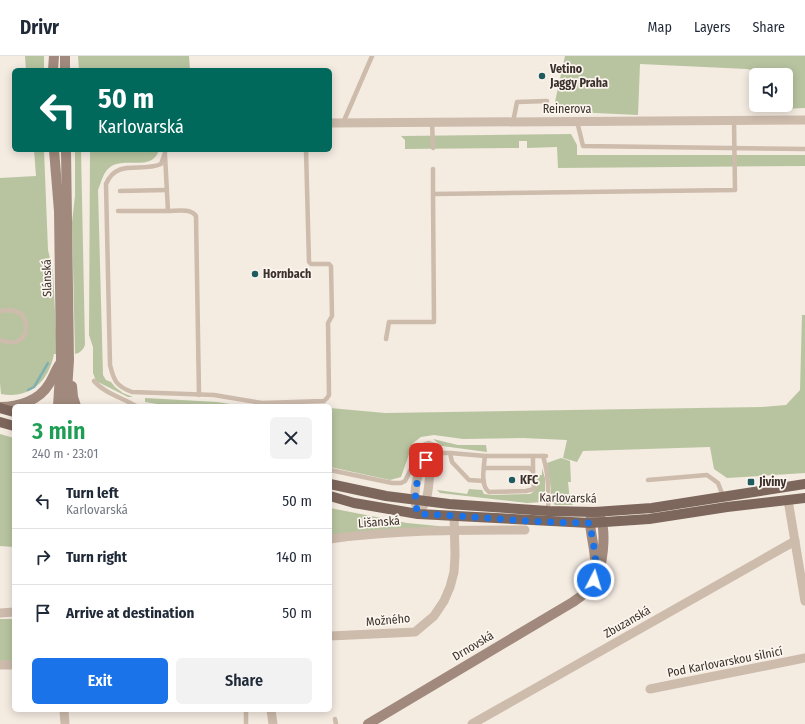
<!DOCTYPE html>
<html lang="en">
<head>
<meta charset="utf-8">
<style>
	:root { --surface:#fff; --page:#f2f2f3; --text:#1f2937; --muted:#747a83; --line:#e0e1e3; --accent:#1a73e8 }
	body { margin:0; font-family:"Fira Sans Condensed",sans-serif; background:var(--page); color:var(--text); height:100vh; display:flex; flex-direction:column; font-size:15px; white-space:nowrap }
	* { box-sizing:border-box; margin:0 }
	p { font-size:13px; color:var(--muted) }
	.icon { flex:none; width:22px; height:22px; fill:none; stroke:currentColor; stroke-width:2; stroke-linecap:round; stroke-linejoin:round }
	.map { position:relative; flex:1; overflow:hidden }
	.drawer { position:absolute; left:12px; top:348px; width:320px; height:308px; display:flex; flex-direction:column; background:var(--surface); border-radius:6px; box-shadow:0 2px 10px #0003 }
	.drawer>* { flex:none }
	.guide { position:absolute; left:12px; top:12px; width:320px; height:84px; border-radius:6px; box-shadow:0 2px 10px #0003; background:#00695c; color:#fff; overflow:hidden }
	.tools { position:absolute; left:749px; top:12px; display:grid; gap:8px }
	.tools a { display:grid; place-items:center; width:44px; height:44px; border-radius:6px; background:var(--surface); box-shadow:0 2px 10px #0003; font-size:20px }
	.pin { position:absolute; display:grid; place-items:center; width:34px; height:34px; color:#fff; margin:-17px; border-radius:8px; box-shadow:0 2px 6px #0006 }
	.me { position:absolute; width:44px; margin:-22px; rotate:5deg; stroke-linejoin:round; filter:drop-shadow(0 0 3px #0008) }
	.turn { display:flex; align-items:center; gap:14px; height:84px; padding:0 20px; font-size:18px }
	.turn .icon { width:52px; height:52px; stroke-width:2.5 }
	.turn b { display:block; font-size:28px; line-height:34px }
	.round { display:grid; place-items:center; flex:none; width:42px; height:42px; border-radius:6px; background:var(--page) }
	.overview { display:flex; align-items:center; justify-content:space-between; height:68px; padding:0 20px }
	h1 { font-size:24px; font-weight:600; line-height:30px; color:#1e9e55 }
	.primary-button { display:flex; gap:8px; margin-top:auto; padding:8px 20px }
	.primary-button a { flex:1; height:46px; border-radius:6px; background:var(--accent); color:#fff; font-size:16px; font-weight:600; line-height:46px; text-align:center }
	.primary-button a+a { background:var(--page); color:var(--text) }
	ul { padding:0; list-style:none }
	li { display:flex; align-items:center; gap:12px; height:56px; padding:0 20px; border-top:1px solid var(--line) }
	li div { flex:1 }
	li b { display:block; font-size:15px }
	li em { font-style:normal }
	header { display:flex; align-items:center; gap:24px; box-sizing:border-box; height:56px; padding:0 20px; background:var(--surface); border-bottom:1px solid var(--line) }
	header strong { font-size:19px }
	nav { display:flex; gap:22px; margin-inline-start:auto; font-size:14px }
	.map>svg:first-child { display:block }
	.green { fill:#b8c4a0 }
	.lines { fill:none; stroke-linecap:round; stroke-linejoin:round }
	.stream { stroke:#7fb0b2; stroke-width:2.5 }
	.lane { stroke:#cdbbac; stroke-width:4.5 }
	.street { stroke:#cdbbac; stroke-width:9 }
	.secondary { stroke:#a18a7d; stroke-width:10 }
	.primary { stroke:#7d675c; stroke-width:10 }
	.route { stroke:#1a73e8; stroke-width:7; stroke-dasharray:0 12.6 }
	.poi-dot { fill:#1f5a5e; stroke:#fbf5ee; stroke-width:1.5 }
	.labels { text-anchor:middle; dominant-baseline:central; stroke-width:3.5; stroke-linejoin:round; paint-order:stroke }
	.poi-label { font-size:12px; font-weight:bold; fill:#3b302b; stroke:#fbf5ee; text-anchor:start }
	.street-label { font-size:12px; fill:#3b302b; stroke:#fbf5ee }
</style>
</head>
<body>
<header>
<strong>Drivr</strong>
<nav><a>Map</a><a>Layers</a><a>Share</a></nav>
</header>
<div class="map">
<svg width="805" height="668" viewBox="0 0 805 668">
	<rect width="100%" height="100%" fill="#f4ebe1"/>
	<!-- green -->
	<g class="green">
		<path d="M25,0H44V14H26Z"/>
		<path d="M78,0H189L190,14H79Z"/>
		<path d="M565,0H805V52L779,53L780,49H786V30L789,22L786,21V19H775L747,13L640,8L638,59L553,55Z"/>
		<path d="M571,78L577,89V99H805V110L558,112L557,91L527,92V85H519V92L405,93V84L401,80Z"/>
		<path d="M34,94H44L48,194L53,215L57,298H54C48,327 29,343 1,338L0,327V122L36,120Z"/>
		<path d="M75,94H81L85,289C83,294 80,297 75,298L72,166L75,140Z"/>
		<path d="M90,94H159C152,117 123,99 109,112C103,117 101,127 98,134L103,319L106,324L111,326L115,331L123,337L133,341H128L96,325L93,317V291L89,279Z"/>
		<path d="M802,259H805V417L727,422L714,413L710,391L583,395L577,406L563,402L567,384L523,382L463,383L434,379L421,381L413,387L401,421L390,424L330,411V352L385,357L762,351L786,349L800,334Z"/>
		<path d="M145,342L217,346L243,350H158L157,348L145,346Z"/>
		<path d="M0,378L14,382V491L0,490Z"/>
		<path d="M433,383L458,389H486L487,396L442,390Z"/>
		<path d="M561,402L570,405L571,426H568L570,445L573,449H555L551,445V433L547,407Z"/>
		<path d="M542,412L545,422V443L544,446L527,447L440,437L437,434L467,438L469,433L482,434L484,438L492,439L530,438C538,434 537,427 537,419H542Z"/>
		<path d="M330,452L407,467L448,471L330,480Z"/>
		<rect x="0" y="563" width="14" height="42"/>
	</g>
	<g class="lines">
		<!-- stream -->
		<path class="stream" d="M28,334L34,331L48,307"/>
		<!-- lane -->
		<g class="lane">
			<path d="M577,65L583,90L805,93"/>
			<path d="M432,66L433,92"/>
			<path d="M513,66L517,46L547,45"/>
			<path d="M343,67L372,0"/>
			<path d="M165,94V97L161,108C141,117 117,102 106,128L110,309C114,325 116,330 132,336L214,339L262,347L324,345L327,342L329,339L328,267L332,260L331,210L329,208H311L309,206L306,94"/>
			<path d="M165,99L168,155C176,155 191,152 196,160L199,339"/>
			<path d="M433,113V138L735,134L734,65"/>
			<path d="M120,135L166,134"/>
			<path d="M118,155H168"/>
			<path d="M0,255L11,254L22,258C33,277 21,292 0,284"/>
			<path d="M386,283L389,266H434L433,138"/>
			<path d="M94,325C104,337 123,342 136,350"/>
			<path d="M450,397L452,406L469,424L484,425"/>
			<path d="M533,400V415"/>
			<path d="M543,400C549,418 549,436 548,455"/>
			<path d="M484,412H529L533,415L534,433L526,435L489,436C480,430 484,410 485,400"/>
			<path d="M330,414L392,427H401L405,425L423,389L429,387L434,389L437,397H450L485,400H546"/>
			<path d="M648,424L707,419L718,427L723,440"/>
			<path d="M246,654V668"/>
			<path d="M335,663L336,668"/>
		</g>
		<!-- street -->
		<g class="street">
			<path d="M330,67L805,64"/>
			<path d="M788,444L805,545"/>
			<path d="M418,458C411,438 416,406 437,397"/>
			<path d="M418,458C421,453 425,449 426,444C431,428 427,412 437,397"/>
			<path d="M330,483C395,474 460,474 525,474"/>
			<path d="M0,557L14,556"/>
			<path d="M330,580L415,576L434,560L444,545L450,531L454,516L455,499L454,459"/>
			<path d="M0,609H14"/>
			<path d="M650,633L805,602"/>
			<path d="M64,654L65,668"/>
			<path d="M271,654L273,668"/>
			<path d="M472,668L795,485"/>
		</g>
		<!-- secondary -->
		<g class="secondary">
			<path d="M65,0V14"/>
			<path d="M53,14L54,0"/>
			<path d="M54,94L59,155L61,303L58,350"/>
			<path d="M72,330L73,341L76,350"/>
			<path d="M66,350L69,304L66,94"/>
			<path d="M0,351C18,351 39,345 49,328C53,322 55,315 59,309"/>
			<path d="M368,668L573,546C582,540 590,534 595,525C603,511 606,478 601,463C600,460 598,458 595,456L591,460L590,467C592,490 601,510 590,532"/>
		</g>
		<!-- primary -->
		<g class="primary">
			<path d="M0,352L14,356"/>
			<path d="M0,366L14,370"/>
			<path d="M330,428L386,440L449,448L548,455L595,456L652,452L805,428"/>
			<path d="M330,440L354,447L418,458L590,467L649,463L727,451L805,442"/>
		</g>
	</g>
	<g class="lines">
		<!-- route -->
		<path class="route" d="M426,404C417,420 412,439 418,458C475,460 532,467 590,467C592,486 599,506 594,524"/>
	</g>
	<!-- markers -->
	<g class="poi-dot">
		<circle cx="542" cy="20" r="4"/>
		<circle cx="255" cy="218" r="4"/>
		<circle cx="512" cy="424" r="4"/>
		<rect x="747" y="422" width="8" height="8" rx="2"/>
	</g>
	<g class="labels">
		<!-- poi labels -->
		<g class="poi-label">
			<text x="550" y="13">Vetino<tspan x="550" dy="14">Jaggy Praha</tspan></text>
			<text x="263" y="218">Hornbach</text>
			<text x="520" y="424">KFC</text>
			<text x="759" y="426">Jiviny</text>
		</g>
		<!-- street labels -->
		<g class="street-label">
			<text x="567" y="53">Reinerova</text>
			<text transform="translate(47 222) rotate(-91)">Slánská</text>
			<text transform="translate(568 442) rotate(1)">Karlovarská</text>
			<text transform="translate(379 466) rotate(-4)">Lišanská</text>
			<text transform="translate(388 564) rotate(-5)">Možného</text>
			<text transform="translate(627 566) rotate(-30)">Zbuzanská</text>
			<text transform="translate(473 590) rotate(-31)">Drnovská</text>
			<text transform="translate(725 606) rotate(-11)">Pod Karlovarskou silnicí</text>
		</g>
	</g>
</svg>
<div class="tools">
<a><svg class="icon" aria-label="sound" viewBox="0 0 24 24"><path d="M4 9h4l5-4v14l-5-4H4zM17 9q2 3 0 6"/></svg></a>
</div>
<div class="pin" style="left:426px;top:404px;background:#d93025"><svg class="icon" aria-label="arrive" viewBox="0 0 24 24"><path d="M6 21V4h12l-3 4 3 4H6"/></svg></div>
<svg class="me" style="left:594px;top:524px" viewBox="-20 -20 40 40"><circle r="17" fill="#1a73e8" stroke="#fff" stroke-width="3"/><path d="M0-11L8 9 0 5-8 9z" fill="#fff"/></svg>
<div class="guide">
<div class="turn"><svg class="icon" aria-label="left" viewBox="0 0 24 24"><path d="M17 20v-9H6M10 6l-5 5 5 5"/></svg><div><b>50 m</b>Karlovarská</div></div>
</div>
<section class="drawer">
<div class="overview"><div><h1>3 min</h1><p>240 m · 23:01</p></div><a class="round"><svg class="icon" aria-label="close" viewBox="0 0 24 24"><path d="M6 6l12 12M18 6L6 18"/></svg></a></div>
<ul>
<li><svg class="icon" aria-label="left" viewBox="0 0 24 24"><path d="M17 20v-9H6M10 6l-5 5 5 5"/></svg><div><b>Turn left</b><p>Karlovarská</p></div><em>50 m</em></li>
<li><svg class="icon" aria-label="right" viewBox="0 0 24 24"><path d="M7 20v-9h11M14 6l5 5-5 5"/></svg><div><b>Turn right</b></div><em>140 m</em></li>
<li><svg class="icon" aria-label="arrive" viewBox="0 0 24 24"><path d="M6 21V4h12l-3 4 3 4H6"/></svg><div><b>Arrive at destination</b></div><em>50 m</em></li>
</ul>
<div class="primary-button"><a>Exit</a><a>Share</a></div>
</section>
</div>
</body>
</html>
